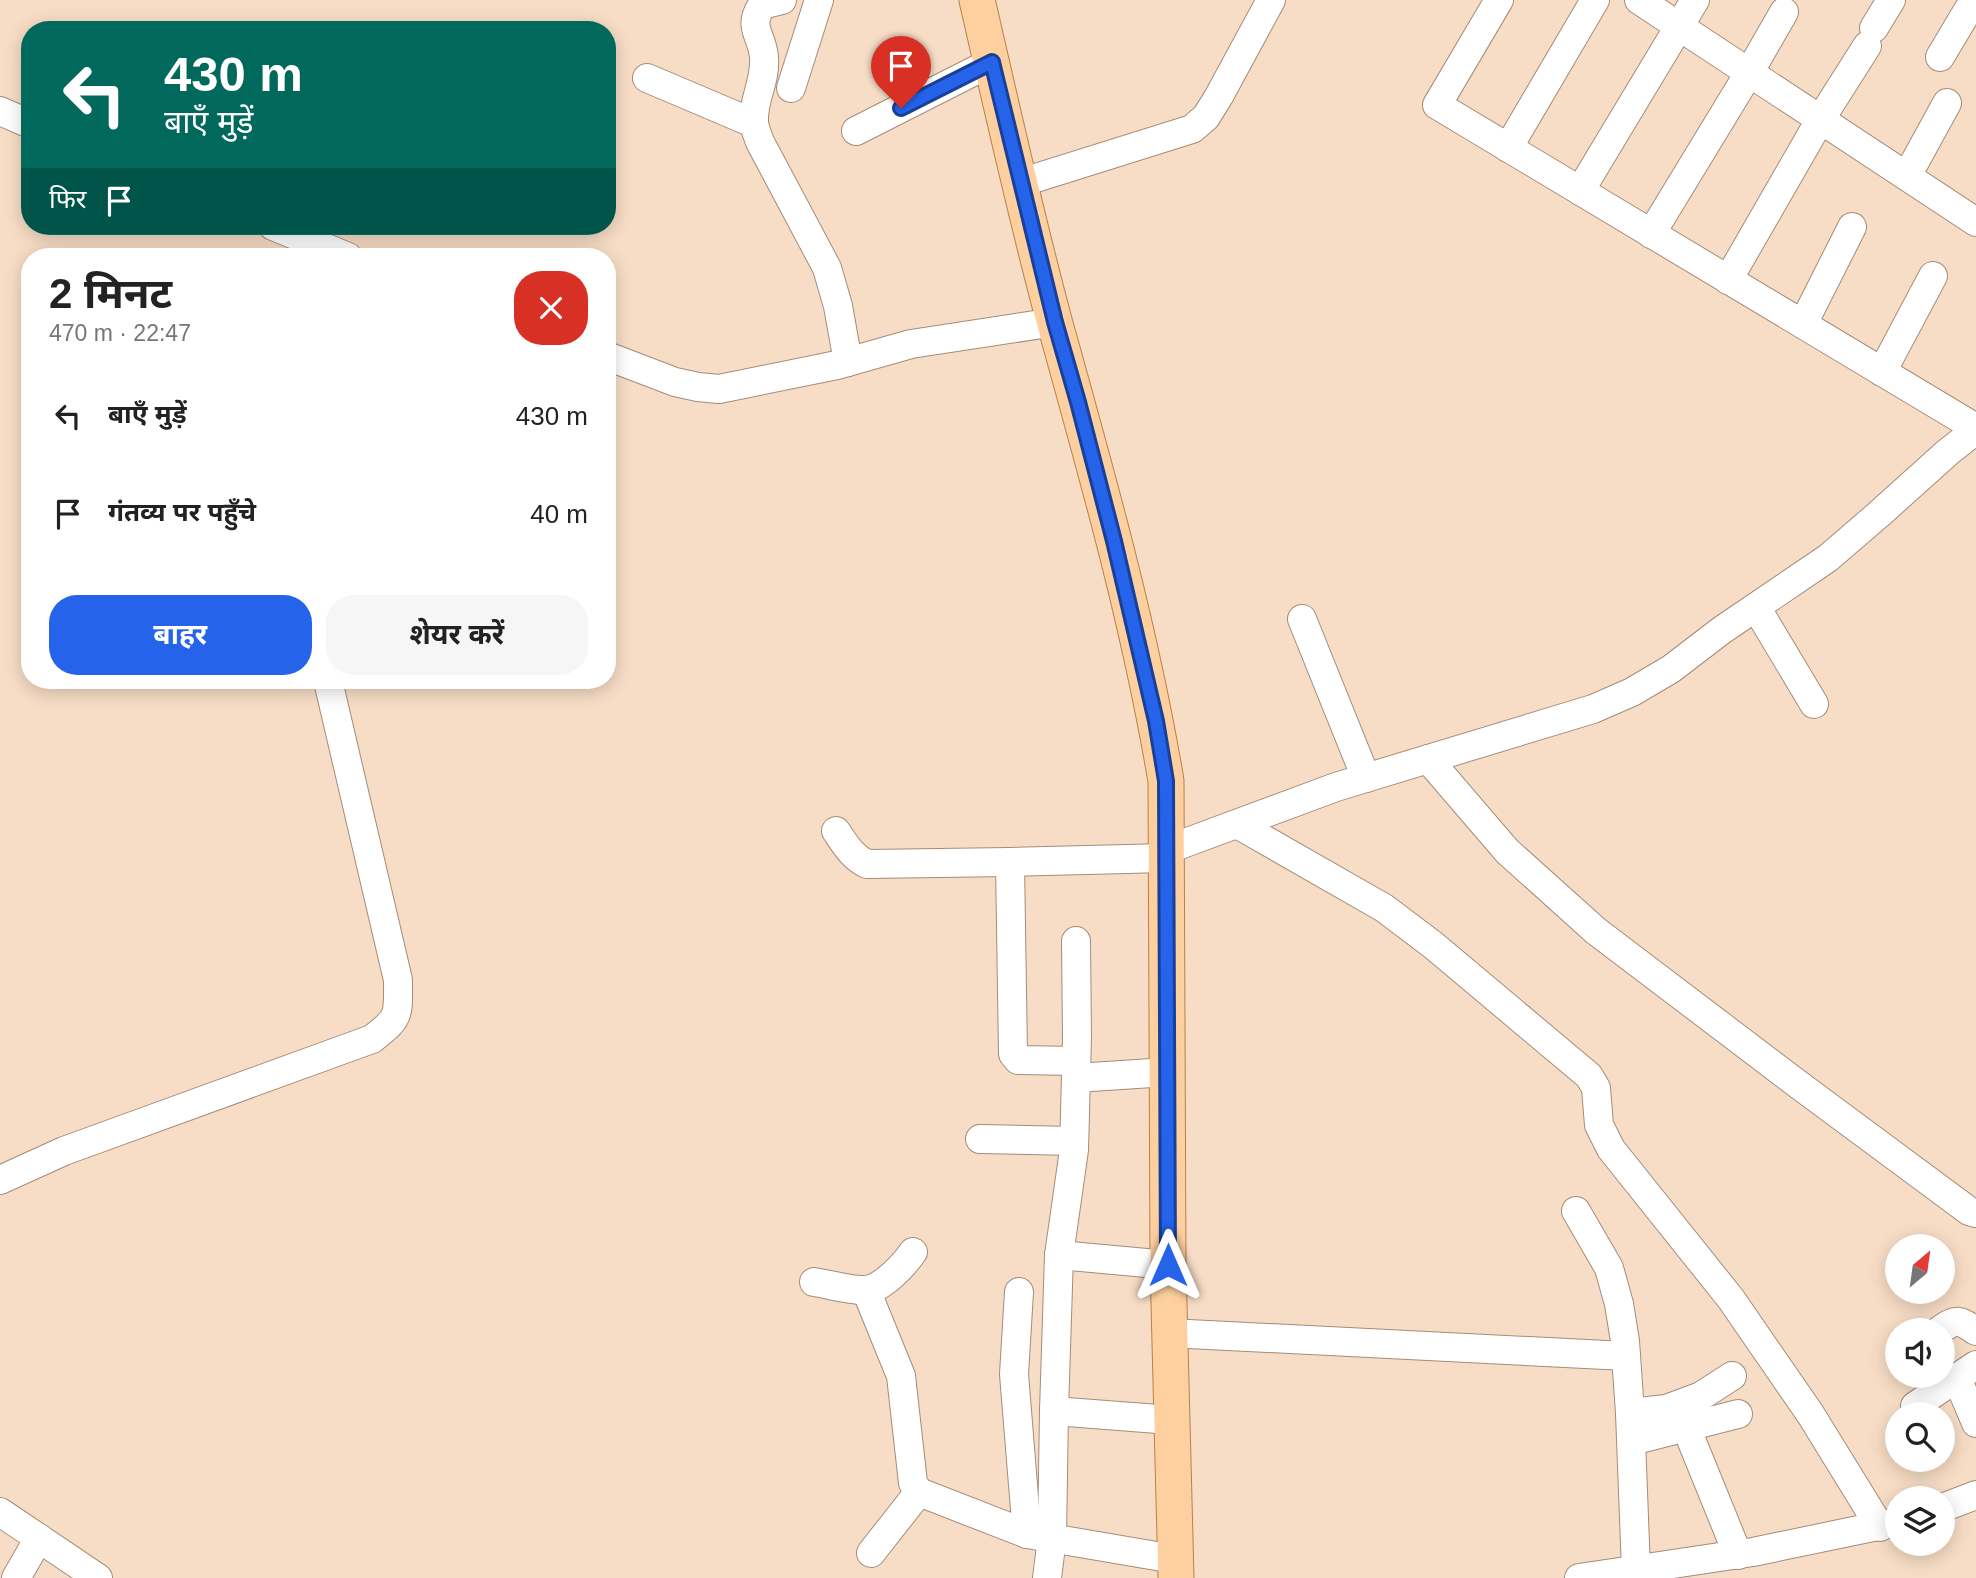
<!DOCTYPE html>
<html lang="hi">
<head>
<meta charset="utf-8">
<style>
	:root { --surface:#fff; --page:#f6f6f6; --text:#222; --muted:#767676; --accent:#2563eb }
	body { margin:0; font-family:Helvetica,"Noto Sans Devanagari",sans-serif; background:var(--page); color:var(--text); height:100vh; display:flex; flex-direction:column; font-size:26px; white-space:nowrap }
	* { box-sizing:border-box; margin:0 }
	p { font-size:23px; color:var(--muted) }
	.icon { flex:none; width:38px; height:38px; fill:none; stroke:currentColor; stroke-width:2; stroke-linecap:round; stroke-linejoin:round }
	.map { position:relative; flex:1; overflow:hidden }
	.details { position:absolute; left:21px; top:248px; width:595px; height:441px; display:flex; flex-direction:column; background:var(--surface); border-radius:28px; box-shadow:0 4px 18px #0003 }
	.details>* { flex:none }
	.guide { position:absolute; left:21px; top:21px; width:595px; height:214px; border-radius:28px; box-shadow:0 4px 18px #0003; background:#00695c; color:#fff; overflow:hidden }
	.needle { width:46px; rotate:29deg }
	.buttons { position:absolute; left:1885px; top:1234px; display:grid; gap:14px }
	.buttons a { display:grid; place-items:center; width:70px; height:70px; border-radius:50%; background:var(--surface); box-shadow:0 4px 18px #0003; font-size:35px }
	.pin { position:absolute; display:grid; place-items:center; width:60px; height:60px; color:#fff; margin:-72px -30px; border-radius:50% 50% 50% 0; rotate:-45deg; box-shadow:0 0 7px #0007 }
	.pin .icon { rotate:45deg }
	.me { position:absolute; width:77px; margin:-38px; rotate:0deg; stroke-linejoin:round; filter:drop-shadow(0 0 5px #0008) }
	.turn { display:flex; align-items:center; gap:24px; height:147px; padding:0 28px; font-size:32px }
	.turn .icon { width:91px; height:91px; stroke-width:2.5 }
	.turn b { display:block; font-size:49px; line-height:60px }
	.then { display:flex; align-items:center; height:66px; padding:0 28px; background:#0003; gap:14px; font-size:26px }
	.round { display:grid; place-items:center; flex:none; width:74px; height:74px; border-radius:28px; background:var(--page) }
	.summary { display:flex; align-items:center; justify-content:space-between; height:119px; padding:0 28px }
	h1 { font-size:42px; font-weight:700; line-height:52px }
	.primary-button { display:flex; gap:14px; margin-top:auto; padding:14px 28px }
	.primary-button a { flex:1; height:80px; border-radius:28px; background:var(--accent); color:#fff; font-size:28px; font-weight:700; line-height:80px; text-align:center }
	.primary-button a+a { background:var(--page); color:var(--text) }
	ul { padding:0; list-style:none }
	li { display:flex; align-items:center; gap:21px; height:98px; padding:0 28px }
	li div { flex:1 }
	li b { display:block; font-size:26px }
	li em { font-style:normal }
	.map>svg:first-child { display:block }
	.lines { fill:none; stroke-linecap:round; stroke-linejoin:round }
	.minor-casing { stroke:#a58c78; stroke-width:30 }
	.major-casing { stroke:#b78049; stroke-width:37 }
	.minor { stroke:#fff; stroke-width:28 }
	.major { stroke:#fed09f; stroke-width:35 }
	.route-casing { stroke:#184099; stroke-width:18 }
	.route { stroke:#2563eb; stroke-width:12 }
</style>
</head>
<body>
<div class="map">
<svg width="1976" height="1578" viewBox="0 0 1976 1578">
	<rect width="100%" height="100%" fill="#f8ddc6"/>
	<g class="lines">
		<!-- minor casing -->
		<g class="minor-casing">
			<g id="minor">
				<path d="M782,0L762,5C747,28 762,34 764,57C766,81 753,99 754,121C754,128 758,136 760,142L827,268L838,306L848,362"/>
				<path d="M1499,0L1437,105L1976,428"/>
				<path d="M1639,0L1976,222"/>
				<path d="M1874,28L1891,0"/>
				<path d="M1940,57L1974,0"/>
				<path d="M647,78L753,123"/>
				<path d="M791,88L819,0"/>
				<path d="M0,111L30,124"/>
				<path d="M856,131L992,62"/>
				<path d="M1508,148L1595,0"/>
				<path d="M1907,176L1947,103"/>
				<path d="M1020,183L1192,129L1206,117L1219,96L1271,0"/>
				<path d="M1580,191L1695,0"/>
				<path d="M273,226L348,257"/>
				<path d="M1651,234L1749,73L1784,12"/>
				<path d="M1728,280L1820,120L1867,46"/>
				<path d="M1803,324L1852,227"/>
				<path d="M607,356L675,382L698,387L719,389L837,365L911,344L1055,322"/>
				<path d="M1882,372L1933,276"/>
				<path d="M1756,607L1814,704"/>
				<path d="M1302,619L1366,778"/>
				<path d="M1428,759L1507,851L1596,931L1799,1085L1969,1211L1976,1213"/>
				<path d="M1237,824L1384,908L1433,945L1589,1076L1596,1088L1599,1125L1611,1149L1731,1299L1811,1415L1880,1527"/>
				<path d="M836,831C845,844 852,857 867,864L1010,862L1166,858"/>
				<path d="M1166,850L1336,787L1593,709L1632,692L1671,669L1722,630L1828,558L1878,515L1948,452L1976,430"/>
				<path d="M1010,862L1013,1054L1018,1060L1076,1061"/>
				<path d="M1076,1078L1167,1072"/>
				<path d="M980,1139L1074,1141"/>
				<path d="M0,1180L64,1151L372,1039C401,1017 398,1015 398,980L328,681"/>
				<path d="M1576,1211L1609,1268L1619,1304L1625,1341L1630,1413L1636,1570"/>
				<path d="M1059,1255L1168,1265"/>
				<path d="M814,1282C828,1284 852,1291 865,1290C882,1289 904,1265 913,1252"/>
				<path d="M866,1290L901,1376L913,1483L919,1492L1027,1534L1174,1559"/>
				<path d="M1019,1292L1014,1374L1027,1534"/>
				<path d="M1940,1330C1957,1318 1959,1320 1976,1331"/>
				<path d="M1169,1333L1626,1356"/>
				<path d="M1957,1378L1976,1423"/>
				<path d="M1915,1406L1976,1365"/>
				<path d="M1054,1411L1171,1420"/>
				<path d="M1630,1413L1666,1409L1701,1396L1732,1376"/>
				<path d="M1686,1427L1738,1555"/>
				<path d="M1632,1441L1738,1414"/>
				<path d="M1942,1508L1976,1495"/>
				<path d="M0,1512L98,1578"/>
				<path d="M871,1553L919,1492"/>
				<path d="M16,1578L39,1538"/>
				<path d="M1047,1578L1052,1538L1054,1411L1059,1255L1074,1150L1077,1037L1076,941"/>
				<path d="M1579,1578L1753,1552L1897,1522"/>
			</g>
		</g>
		<!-- major casing -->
		<g class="major-casing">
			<path id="major" d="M977,0C1002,108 1026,217 1055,324C1097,475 1140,626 1166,781L1168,1265L1176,1578"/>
		</g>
		<!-- minor -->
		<use href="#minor" class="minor"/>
		<!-- major -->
		<use href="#major" class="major"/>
	</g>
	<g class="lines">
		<!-- route casing -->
		<g class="route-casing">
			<path id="route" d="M901,108L992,62L1055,322L1078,402L1114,541L1156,721L1166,781L1168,1265"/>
		</g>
		<!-- route -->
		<use href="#route" class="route"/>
	</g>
</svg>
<div class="buttons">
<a><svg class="needle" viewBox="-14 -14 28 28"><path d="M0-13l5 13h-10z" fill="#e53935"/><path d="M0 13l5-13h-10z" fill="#767676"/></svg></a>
<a><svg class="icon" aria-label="sound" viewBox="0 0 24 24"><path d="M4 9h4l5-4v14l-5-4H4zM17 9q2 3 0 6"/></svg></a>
<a><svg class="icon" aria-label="search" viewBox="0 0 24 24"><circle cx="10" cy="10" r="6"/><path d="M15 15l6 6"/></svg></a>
<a><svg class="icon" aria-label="layers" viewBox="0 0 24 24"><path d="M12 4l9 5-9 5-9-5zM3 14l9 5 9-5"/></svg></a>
</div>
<div class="pin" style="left:901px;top:108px;background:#d93025"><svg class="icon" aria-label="arrive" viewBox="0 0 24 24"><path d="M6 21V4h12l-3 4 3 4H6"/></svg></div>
<svg class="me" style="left:1168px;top:1265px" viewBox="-20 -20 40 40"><path d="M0-17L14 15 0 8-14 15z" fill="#2563eb" stroke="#fff" stroke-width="4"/></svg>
<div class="guide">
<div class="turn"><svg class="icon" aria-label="left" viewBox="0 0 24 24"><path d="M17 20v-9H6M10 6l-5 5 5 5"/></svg><div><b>430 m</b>बाएँ मुड़ें</div></div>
<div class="then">फिर<svg class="icon" aria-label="arrive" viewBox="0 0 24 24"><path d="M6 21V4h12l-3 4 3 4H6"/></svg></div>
</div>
<section class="details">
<div class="summary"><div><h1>2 मिनट</h1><p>470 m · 22:47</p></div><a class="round" style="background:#d93025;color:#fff"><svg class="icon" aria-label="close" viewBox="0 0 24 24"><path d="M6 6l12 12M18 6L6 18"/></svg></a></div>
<ul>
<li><svg class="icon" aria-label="left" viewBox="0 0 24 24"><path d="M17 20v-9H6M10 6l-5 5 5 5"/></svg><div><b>बाएँ मुड़ें</b></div><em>430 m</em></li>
<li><svg class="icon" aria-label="arrive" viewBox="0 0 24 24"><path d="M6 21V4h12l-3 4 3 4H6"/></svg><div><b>गंतव्य पर पहुँचे</b></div><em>40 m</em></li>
</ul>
<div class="primary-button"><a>बाहर</a><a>शेयर करें</a></div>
</section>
</div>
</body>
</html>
